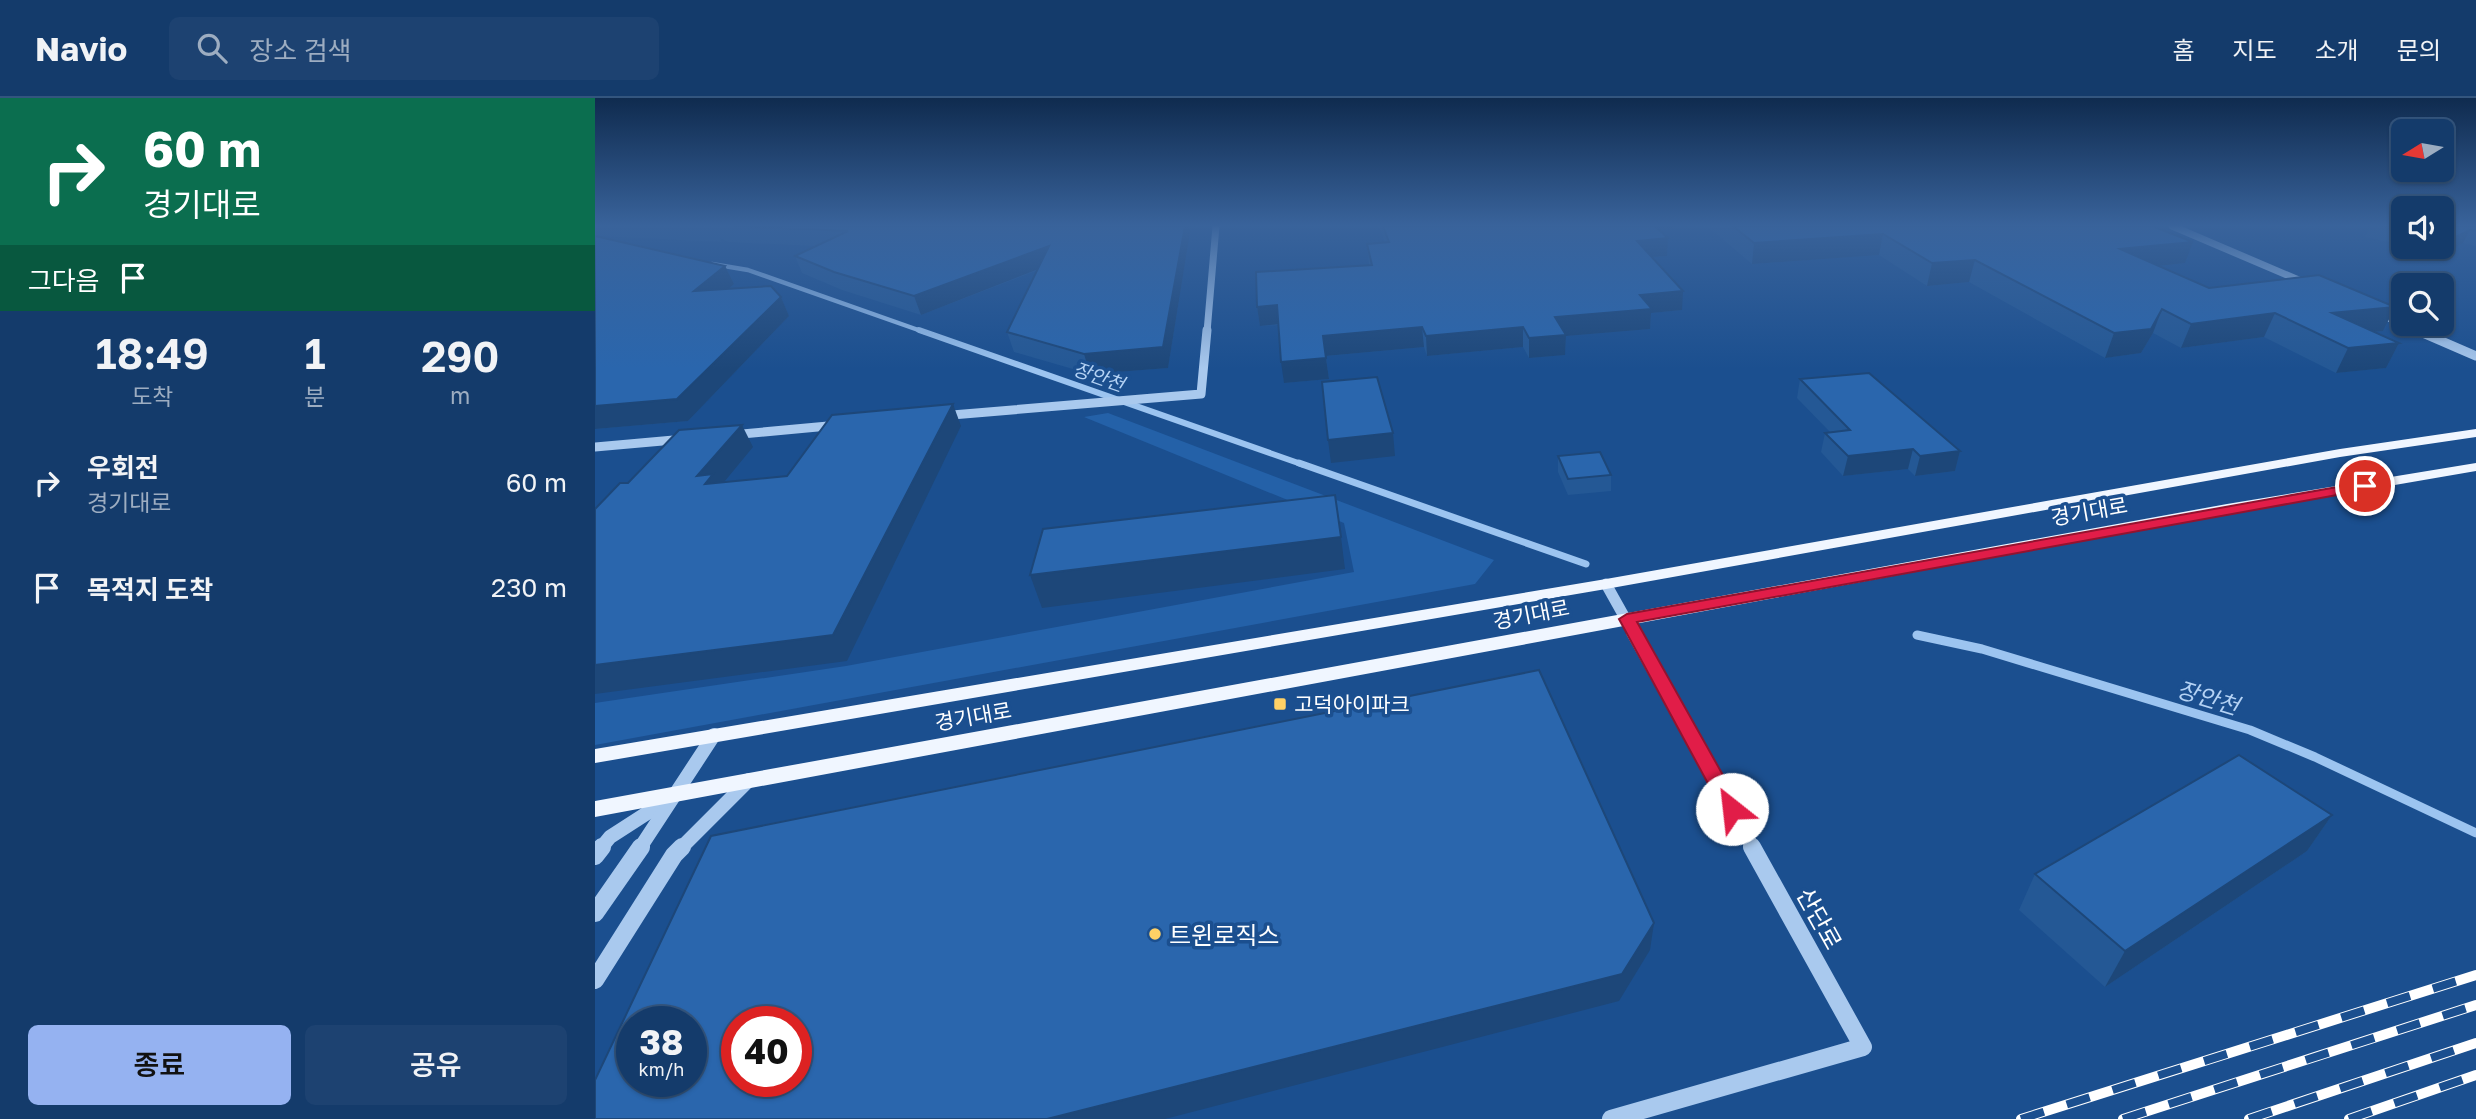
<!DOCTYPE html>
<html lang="ko">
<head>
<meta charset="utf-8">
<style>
	:root { --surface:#143b6b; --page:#1d4271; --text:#f1f3f6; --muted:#9dadc1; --line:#33557e; --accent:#95b2f1 }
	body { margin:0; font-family:"Golos Text","Noto Sans KR",sans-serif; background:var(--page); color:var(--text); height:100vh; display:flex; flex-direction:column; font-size:26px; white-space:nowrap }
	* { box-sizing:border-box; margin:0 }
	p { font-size:23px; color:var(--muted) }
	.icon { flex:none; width:38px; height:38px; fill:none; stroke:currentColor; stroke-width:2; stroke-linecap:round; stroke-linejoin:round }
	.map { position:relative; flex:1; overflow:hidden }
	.sheet { display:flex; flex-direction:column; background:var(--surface); width:595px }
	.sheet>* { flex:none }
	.banner { background:#0b6e4f; color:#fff; overflow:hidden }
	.needle { width:46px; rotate:259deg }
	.controls { position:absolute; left:1796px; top:21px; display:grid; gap:14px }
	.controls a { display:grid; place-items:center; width:63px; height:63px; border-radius:10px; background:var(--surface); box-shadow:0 2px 5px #0004,0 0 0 2px var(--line); font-size:35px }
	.speed { position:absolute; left:21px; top:908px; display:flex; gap:14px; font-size:35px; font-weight:700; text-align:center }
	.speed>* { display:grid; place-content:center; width:91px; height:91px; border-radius:50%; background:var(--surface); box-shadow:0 2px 5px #0004,0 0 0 2px var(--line); line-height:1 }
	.speed small { font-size:18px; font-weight:400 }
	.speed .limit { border:10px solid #d22; background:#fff; color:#111 }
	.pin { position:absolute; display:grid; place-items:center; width:60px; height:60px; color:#fff; margin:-30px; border:4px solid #fff; border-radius:50%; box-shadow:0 2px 7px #0007 }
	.me { position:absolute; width:77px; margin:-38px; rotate:331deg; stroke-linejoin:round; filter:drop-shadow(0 0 5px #0008) }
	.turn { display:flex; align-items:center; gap:24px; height:147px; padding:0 28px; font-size:32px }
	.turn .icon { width:91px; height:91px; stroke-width:2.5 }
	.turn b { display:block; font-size:49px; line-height:60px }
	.then { display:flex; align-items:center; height:66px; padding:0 28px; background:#0003; gap:14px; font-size:26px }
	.eta { display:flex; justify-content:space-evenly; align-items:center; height:119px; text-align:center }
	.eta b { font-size:42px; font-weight:600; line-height:49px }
	.action { display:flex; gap:14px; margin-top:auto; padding:14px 28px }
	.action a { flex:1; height:80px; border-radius:10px; background:var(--accent); color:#111; font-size:28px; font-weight:600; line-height:80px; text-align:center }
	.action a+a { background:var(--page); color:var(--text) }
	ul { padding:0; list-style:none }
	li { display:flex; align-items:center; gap:21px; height:105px; padding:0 28px }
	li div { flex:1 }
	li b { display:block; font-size:26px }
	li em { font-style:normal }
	header { display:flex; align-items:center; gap:42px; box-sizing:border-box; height:98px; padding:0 35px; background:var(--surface); border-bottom:2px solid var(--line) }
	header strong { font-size:33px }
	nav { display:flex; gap:38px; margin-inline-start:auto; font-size:24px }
	.search { width:490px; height:63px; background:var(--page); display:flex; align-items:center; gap:18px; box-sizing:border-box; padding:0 24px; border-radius:10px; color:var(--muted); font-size:26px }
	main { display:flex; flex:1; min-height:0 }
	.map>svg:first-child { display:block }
	.green { fill:#2461a8 }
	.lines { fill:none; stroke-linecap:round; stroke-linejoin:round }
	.stream-far3 { stroke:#9cc4f0; stroke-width:4.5 }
	.stream-far2 { stroke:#9cc4f0; stroke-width:6 }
	.stream-far1 { stroke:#9cc4f0; stroke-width:7 }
	.stream { stroke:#9cc4f0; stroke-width:9 }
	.minor-far4 { stroke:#a9c9ee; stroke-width:7 }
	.minor-far3 { stroke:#a9c9ee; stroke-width:9 }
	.minor-far2 { stroke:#a9c9ee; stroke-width:11 }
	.minor-far1 { stroke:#a9c9ee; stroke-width:14 }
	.minor { stroke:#a9c9ee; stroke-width:18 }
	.major { fill:#f0f6ff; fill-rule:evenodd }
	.rail-casing { stroke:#fff; stroke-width:10 }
	.rail { stroke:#1b4f8f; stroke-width:8; stroke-dasharray:24; stroke-linecap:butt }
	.wall { fill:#245895 }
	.shaded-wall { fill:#1d4779 }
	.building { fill:#2a66ad; stroke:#1d4779; stroke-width:2; fill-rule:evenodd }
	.route { fill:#e11d48; stroke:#92132f; stroke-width:2 }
	.poi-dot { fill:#ffd166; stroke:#1b4f8f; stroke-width:2.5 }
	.labels { text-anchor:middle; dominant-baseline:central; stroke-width:7; stroke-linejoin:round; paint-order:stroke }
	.far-water-label { font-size:19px; font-style:italic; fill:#b5d3f5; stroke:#1b4f8f }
	.street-label { font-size:21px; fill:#fff; stroke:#1b4f8f }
	.poi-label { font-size:21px; fill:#fff; stroke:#1b4f8f; text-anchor:start }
	.water-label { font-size:23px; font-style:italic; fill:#b5d3f5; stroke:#1b4f8f }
	.near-street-label { font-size:24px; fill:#fff; stroke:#1b4f8f }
	.near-poi-label { font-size:24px; fill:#fff; stroke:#1b4f8f; text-anchor:start }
</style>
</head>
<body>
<header>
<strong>Navio</strong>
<div class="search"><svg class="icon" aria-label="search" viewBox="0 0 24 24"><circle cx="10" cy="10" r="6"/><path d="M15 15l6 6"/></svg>장소 검색</div>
<nav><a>홈</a><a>지도</a><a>소개</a><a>문의</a></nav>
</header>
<main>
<section class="sheet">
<div class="banner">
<div class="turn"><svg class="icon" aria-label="right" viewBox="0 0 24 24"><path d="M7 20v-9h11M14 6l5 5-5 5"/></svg><div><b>60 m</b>경기대로</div></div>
<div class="then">그다음<svg class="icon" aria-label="arrive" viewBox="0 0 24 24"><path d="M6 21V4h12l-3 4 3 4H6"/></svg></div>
</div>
<div class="eta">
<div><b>18:49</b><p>도착</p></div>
<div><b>1</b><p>분</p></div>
<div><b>290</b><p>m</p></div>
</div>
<ul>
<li><svg class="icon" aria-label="right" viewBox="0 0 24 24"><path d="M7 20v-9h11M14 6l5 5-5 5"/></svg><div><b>우회전</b><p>경기대로</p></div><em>60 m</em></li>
<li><svg class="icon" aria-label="arrive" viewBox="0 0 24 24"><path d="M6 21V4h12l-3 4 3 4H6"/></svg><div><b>목적지 도착</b></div><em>230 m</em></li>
</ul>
<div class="action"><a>종료</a><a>공유</a></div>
</section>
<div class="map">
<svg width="1881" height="1021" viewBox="0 0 1881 1021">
	<rect width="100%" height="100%" fill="#1b4f8f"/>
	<!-- green -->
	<path class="green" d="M513,315L899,462L880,486L0,647V605L251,568L759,474L749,425L489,319Z"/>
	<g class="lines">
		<!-- stream-far3 -->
		<path class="stream-far3" d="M117,166L153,172L329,234"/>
		<!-- stream-far2 -->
		<path class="stream-far2" d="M324,232L709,367"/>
		<!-- stream-far1 -->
		<path class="stream-far1" d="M704,365L991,466"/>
		<!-- stream -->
		<path class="stream" d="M1322,537L1387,551L1655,632L1720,659L1881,735"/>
		<!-- minor-far4 -->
		<g class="minor-far4">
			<path d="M1577,128L1713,186"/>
			<path d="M1782,215L1825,234"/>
			<path d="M612,234L621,128"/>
		</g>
		<!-- minor-far3 -->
		<g class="minor-far3">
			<path d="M1821,232L1881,258"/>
			<path d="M345,318L606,296L612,232"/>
			<path d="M136,337L244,327"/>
			<path d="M0,349L90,341"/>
		</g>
		<!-- minor-far2 -->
		<path class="minor-far2" d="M1011,486L1039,536"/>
		<!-- minor-far1 -->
		<g class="minor-far1">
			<path d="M1038,534L1158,750"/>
			<path d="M6,750L15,739L77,699"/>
			<path d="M45,750L119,637"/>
			<path d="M86,750L154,682"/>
		</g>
		<!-- minor -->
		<g class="minor">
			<path d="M0,758L7,749"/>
			<path d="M0,815L46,749"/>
			<path d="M0,882L79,757L87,749"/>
			<path d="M1016,1021L1268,949L1157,749"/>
		</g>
		<!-- major -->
		<g class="major">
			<path d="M1881,331V339L1745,359L1011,491L0,665V651L1011,481L1745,351Z"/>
			<path d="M1881,365V373L1632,416L0,719V703L1632,406Z"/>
		</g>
		<!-- rail casing -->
		<g class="rail-casing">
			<g id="rail">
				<path d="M1426,1021L1881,877"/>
				<path d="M1528,1021L1881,907"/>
				<path d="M1654,1021L1881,945"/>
				<path d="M1754,1021L1881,977"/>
			</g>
		</g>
		<!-- rail -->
		<use href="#rail" class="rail"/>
	</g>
	<!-- wall -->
	<g class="wall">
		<path d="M0,128H596L573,270L495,276L419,254L412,234L443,172L326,217L247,192L207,175L200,158L221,148L133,144L125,140L127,144L2,138L130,168L139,186L133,191L186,199L194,218L93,323L0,331Z"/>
		<path d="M784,128H1080V130L1064,131L1072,158L1057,159L1087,212L1056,215L1055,231L971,238L970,257L934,260L928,249L832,258L829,249L731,258L734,281L689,285L684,227L665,228L662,209L774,167L772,146L790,145Z"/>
		<path d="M1112,128H1557L1590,165L1564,168L1614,190L1800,209L1788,233L1780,234L1804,245L1791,270L1741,275L1669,239L1586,250L1558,235L1546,255L1510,260L1374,184L1332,188L1284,157L1157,166Z"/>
		<path d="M1776,128H1808V147L1770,139Z"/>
		<path d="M1846,128H1881V148L1868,145L1847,156L1814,149H1846Z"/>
		<path d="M1205,281L1365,353L1360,373L1320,378L1313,371L1248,378L1226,354L1230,335L1235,334L1202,300Z"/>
		<path d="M963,358L1016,377V393L973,397L963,374Z"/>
		<path d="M1737,717L1712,753L1510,889L1424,812L1440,776Z"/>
	</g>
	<!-- shaded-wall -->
	<g class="shaded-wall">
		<path d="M590,128H596L573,270L495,276L489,256Z"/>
		<path d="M1047,128H1080V130L1047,133Z"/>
		<path d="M1875,132L1868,145L1847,156L1854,142Z"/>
		<path d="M1288,136L1284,157L1157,166L1159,145Z"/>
		<path d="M1073,140L1072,158L1041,160L1042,143Z"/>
		<path d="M1598,144L1590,165L1518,173L1525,151Z"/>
		<path d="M454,148L459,165L326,217L319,198Z"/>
		<path d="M1380,162L1374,184L1332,188L1337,165Z"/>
		<path d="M130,168L139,186L109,212L99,193Z"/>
		<path d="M1088,193L1087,212L1056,215L1055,231L971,238L970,257L934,260V240L960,219L1045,197Z"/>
		<path d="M186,199L194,218L93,323L0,331V293Z"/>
		<path d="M682,207L685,226L665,228L662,209Z"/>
		<path d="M1800,209L1788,233L1730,239L1737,215Z"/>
		<path d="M1567,211L1558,235L1546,255L1510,260L1519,235Z"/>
		<path d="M1680,215L1669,239L1586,250L1596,226Z"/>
		<path d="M827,229L829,249L730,258L728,238Z"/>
		<path d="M928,229V249L832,258L831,238Z"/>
		<path d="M1804,245L1791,270L1741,275L1753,250Z"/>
		<path d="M731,260L734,281L689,285L686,264Z"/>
		<path d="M358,306L366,328L252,563L0,596V567Z"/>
		<path d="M147,327L158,349L125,389L123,410L102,378Z"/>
		<path d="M798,335L800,358L736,365L733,342Z"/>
		<path d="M1318,351L1313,371L1248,378L1253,358Z"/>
		<path d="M1365,353L1360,373L1320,378L1325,358Z"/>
		<path d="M746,439L750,471L447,510L435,477Z"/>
		<path d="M1737,717L1712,753L1510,889L1530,853Z"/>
		<path d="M1059,825L1055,852L1024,903L570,1021H452Z"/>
	</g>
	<!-- building -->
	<g class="building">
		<path d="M138,128H590L568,249L489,256L412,234L454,148L319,198L239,174L200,158L253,133Z"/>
		<path d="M788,128H1060L1073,140L1042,143L1088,193L1045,197L1057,211L960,219L971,237L934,240L928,229L831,238L827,229L728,238L731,260L686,264L682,207L662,209L661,174L777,167L772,146L794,144Z"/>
		<path d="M1138,128H1557L1598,144L1525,151L1614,190L1724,177L1800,209L1737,215L1804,245L1753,250L1680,215L1596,226L1567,211L1556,231L1519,235L1380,162L1337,165L1288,136L1159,145Z"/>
		<path d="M1787,128H1808V132Z"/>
		<path d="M1846,128H1881V133L1875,132L1854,142L1846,141Z"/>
		<path d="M0,138L130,168L99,193L176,188L186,199L82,301L0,308Z"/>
		<path d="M1274,275L1365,353L1325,358L1318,351L1253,358L1230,335L1255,332L1205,281Z"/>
		<path d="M782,279L798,335L733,342L727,284Z"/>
		<path d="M358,306L238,537L0,567V411L25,385H33L84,332L147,327L102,378L118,376L110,386L192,378L237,317Z"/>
		<path d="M1005,354L1016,377L973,381L963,358Z"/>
		<path d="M740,397L746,439L435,477L448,431Z"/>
		<path d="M944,572L1059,825L1027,876L452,1021H0V982L116,738ZM37,924H96V984H37ZM142,924H201V984H142Z"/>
		<path d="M1644,657L1737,717L1530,853L1440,776Z"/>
	</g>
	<!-- sky -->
	<linearGradient id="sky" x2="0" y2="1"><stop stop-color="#0f2b4f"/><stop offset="0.47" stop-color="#39639b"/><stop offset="1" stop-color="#39639b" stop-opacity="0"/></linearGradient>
	<rect width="1881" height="271" fill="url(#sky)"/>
	<!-- route -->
	<path class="route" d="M1770,384L1777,388L1775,391L1042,524L1147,711L1144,717L1137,719L1130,717L1024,521L1032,516Z"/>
	<!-- markers -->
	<g class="poi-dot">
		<rect x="678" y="599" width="14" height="14" rx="3.5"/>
		<circle cx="560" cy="836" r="7"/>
	</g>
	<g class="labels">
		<!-- far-water labels -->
		<g class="far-water-label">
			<text transform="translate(504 278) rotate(19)">장안천</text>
		</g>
		<!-- street labels -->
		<g class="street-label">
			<text transform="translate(1494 413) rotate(-10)">경기대로</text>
			<text transform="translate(936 516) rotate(-11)">경기대로</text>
			<text transform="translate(378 618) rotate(-10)">경기대로</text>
		</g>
		<!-- poi labels -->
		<g class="poi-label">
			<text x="699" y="606">고덕아이파크</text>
		</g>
		<!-- water labels -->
		<g class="water-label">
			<text transform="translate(1613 599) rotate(17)">장안천</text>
		</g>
		<!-- near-street labels -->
		<g class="near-street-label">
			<text transform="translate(1225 820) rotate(61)">산단로</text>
		</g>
		<!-- near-poi labels -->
		<g class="near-poi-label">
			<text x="574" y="836">트윈로직스</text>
		</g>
	</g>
</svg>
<div class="controls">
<a><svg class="needle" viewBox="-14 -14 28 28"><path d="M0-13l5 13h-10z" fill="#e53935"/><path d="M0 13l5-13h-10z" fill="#9dadc1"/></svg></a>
<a><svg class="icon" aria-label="sound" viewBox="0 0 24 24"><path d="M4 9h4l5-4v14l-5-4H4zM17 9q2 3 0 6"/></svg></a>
<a><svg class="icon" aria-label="search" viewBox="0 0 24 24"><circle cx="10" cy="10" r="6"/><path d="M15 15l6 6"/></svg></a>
</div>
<div class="speed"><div>38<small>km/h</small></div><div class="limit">40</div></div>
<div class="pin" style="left:1770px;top:388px;background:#d93025"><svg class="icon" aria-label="arrive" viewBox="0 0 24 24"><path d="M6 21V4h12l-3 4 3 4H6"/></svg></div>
<svg class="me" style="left:1137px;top:711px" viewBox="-20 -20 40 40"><circle r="19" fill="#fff"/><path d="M0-13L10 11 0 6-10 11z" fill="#e11d48"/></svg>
</div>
</main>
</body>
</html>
